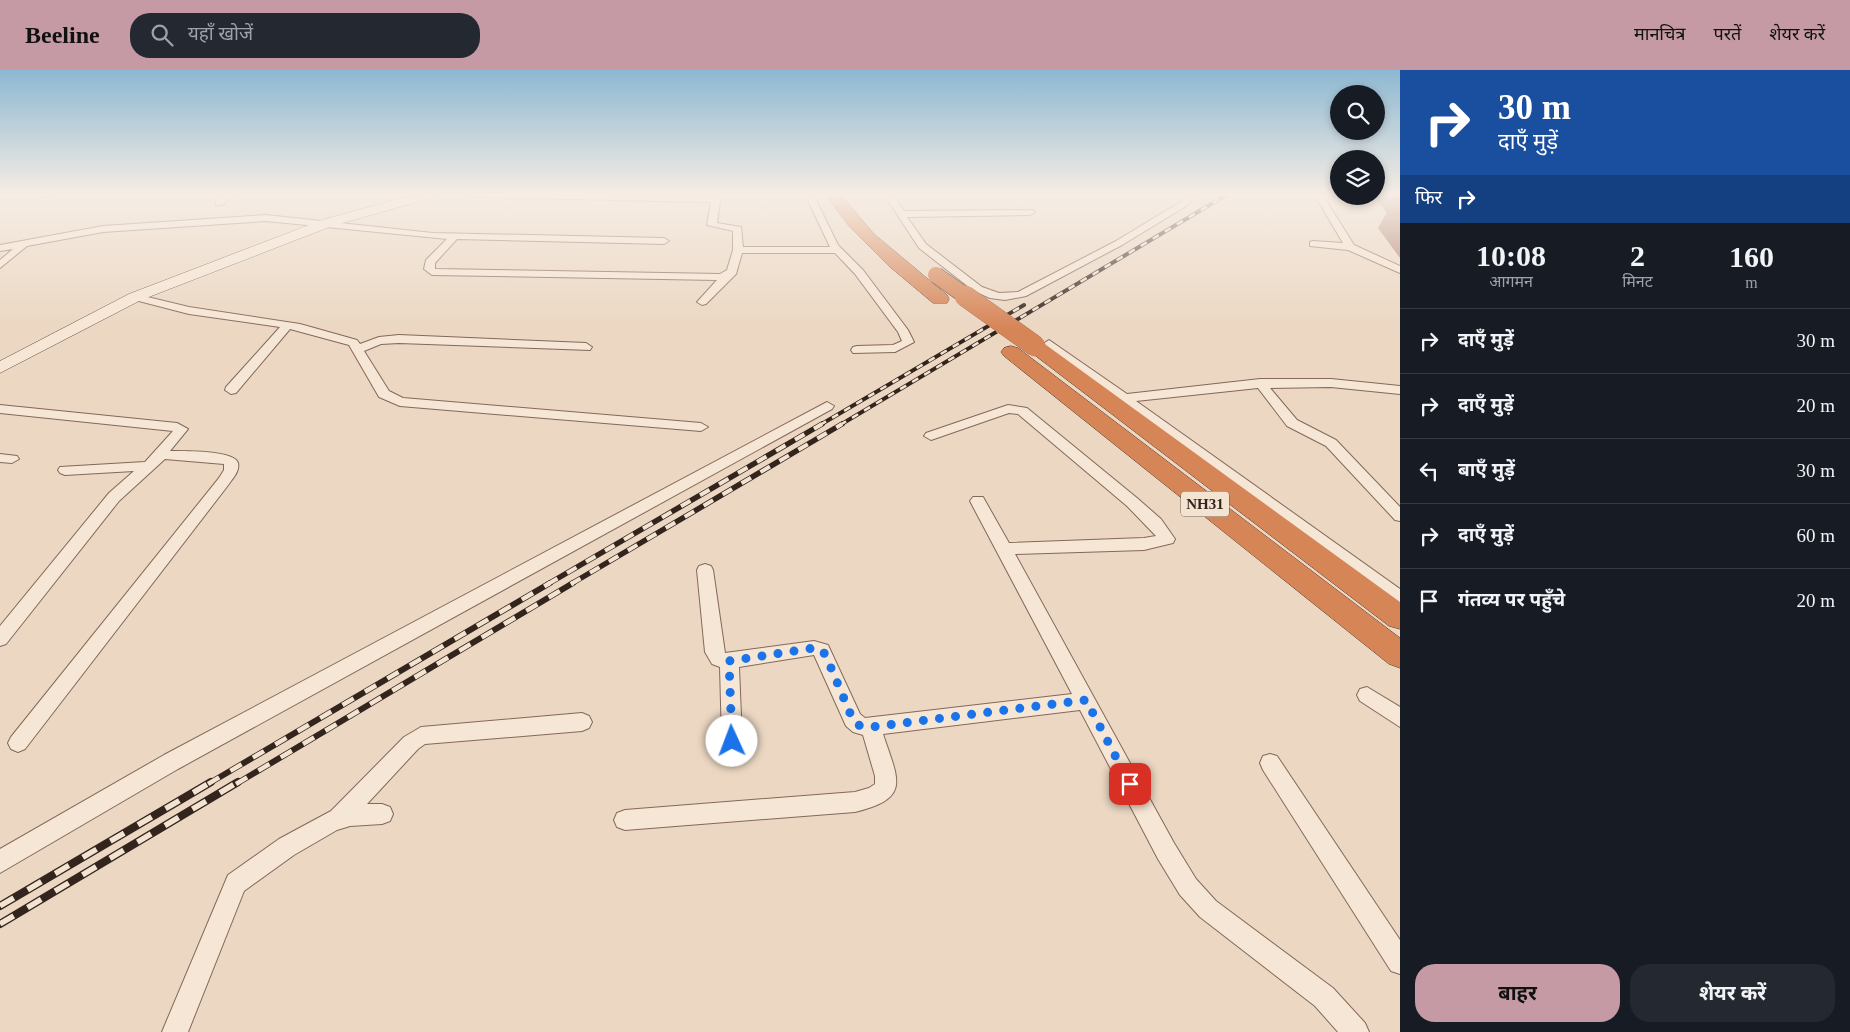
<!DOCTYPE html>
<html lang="hi">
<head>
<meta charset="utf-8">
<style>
	:root { --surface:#171b24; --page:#242831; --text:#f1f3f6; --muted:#9ea1a6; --line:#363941; --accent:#c59aa5 }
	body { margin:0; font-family:"Times New Roman","Noto Sans Devanagari",serif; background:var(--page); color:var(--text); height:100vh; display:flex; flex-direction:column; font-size:19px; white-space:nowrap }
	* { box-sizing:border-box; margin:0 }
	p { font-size:16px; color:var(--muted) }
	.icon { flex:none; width:28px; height:28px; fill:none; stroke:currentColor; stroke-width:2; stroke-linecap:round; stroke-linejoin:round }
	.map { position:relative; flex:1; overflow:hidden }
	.details { display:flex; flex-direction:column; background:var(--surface); width:450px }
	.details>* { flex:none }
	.hud { background:#1a4fa0; color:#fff; overflow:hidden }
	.fabs { position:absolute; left:1330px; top:15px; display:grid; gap:10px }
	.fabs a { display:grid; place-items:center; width:55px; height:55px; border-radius:50%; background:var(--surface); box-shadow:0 2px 8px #0003; font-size:25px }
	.pin { position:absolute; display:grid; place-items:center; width:42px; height:42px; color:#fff; margin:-21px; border-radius:10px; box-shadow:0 2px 8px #0006 }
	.me { position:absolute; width:55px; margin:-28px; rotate:358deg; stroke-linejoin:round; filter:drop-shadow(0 0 4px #0008) }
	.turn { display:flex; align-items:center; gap:18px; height:105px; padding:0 15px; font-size:22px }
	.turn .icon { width:65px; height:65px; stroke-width:2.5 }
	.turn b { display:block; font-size:35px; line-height:42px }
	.then { display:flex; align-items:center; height:48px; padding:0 15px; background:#0003; gap:10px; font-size:19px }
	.eta { display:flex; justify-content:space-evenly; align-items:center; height:85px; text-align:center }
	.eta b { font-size:30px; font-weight:700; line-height:35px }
	.action { display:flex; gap:10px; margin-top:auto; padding:10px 15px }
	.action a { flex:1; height:58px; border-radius:20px; background:var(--accent); color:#111; font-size:20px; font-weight:700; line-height:58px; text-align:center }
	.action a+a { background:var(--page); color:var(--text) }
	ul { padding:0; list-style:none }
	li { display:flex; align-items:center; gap:15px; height:65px; padding:0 15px; border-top:1px solid var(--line) }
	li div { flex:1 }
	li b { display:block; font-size:19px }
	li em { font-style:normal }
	header { display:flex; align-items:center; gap:30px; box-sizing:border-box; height:70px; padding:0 25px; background:var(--accent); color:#111 }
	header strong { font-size:24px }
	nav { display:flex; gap:28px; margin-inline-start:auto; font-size:18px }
	.search { width:350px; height:45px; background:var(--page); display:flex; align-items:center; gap:12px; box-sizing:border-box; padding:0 18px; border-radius:20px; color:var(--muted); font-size:19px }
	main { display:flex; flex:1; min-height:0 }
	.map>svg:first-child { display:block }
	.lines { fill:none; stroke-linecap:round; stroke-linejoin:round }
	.street-casing { stroke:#84685a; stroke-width:2 }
	.secondary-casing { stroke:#654a3e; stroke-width:1 }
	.highway-casing { stroke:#52382e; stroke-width:1 }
	.street { fill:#f6e6d5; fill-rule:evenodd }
	.secondary { fill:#f6e6d5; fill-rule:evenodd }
	.highway { fill:#d68557; fill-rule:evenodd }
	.rail-far3-casing { stroke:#34241e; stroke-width:4 }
	.rail-far2-casing { stroke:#34241e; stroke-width:5.5 }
	.rail-far1-casing { stroke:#34241e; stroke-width:6 }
	.rail-casing { stroke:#34241e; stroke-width:8 }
	.rail-far3 { stroke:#f3e3d1; stroke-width:2.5; stroke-dasharray:7; stroke-linecap:butt }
	.rail-far2 { stroke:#f3e3d1; stroke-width:4; stroke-dasharray:11; stroke-linecap:butt }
	.rail-far1 { stroke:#f3e3d1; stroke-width:4.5; stroke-dasharray:13; stroke-linecap:butt }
	.rail { stroke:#f3e3d1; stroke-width:5.5; stroke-dasharray:16; stroke-linecap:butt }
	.highway-bridge-far1-casing { stroke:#52382e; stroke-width:17; stroke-linecap:butt }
	.highway-bridge-casing { stroke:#52382e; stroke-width:21; stroke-linecap:butt }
	.highway-bridge-far1 { stroke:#d68557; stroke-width:16 }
	.highway-bridge { stroke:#d68557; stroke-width:21 }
	.wall { fill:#ab7869 }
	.building { fill:#c78b7a; stroke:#8b6155 }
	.route { stroke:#1a73e8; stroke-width:9; stroke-dasharray:0 16.2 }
	.labels { text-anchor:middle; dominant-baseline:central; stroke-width:4; stroke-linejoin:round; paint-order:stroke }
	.shield { fill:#f3e3d1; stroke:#6d5d54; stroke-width:1 }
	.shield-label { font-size:15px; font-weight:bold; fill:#34241e }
</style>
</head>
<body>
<header>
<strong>Beeline</strong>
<div class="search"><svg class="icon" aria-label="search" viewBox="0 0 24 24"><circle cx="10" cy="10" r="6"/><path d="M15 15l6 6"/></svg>यहाँ खोजें</div>
<nav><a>मानचित्र</a><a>परतें</a><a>शेयर करें</a></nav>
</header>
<main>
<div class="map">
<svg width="1400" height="962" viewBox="0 0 1400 962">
	<rect width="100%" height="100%" fill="#ebd7c2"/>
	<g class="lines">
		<!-- street casing -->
		<g class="street-casing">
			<g id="street">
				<path d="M52,124L46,128L42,125V124Z"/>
				<path d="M225,124H235L222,135H216V131Z"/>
				<path d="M469,124L712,126L713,124H721L717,153L741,157L743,177H830L805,124H813L838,175L863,200L908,260L914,272L895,282L853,283L851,280L853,277L857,276L893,275L902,271L898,262L855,204L835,183H742L736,204L706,234L702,235L697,232L717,210L432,205L424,199L426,190L447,169L266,151L103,162L27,176L0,198V190L13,179L0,181V175L103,156L266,145L433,163L664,168L669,171L664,174L457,169L435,193V199L720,204L727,200L733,180V161L707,155L711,132L473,127Z"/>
				<path d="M884,124H892L904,141L1033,140L1035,142L1030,145L907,147L926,174L982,217L999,223L1018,222L1116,171L1182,131L1186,124H1194L1188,135L1122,175L1026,226L1005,230L990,228L974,221L919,178Z"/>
				<path d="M1314,124H1322L1354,175L1400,196V203L1348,180L1310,176V172L1313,171L1343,173Z"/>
				<path d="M135,224L189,237L300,254L357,270L360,274L379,267L399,265L586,273L592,277L590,280L399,273L381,274L364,281L389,321L403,328L701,353L708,357L701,361L400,336L379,327L349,275L290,259L236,323L231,324L225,320L226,317L280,257L189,244L131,229L130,227Z"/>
				<path d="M1049,270L1127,324L1260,309H1331L1400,316V324L1331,317L1270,318L1297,350L1336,370L1400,437V451L1395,450L1326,376L1287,356L1258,318L1136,331L1400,519V534L1394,533L1045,277L1043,274Z"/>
				<path d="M827,332L834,336L832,339L178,699L0,803V779L164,685Z"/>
				<path d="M0,335L177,353L188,359L170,381C182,381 235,380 238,393C240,401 233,408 229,414L25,679L18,682L11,679L8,673L11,667L219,408L224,400V394L165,389L119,431L6,574L0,576V556L109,423L134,401L65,405L60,403L58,400L60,397L145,392L173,361L0,343Z"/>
				<path d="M1008,335L1027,338L1137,428L1161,449L1175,469L1173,473L1144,480L1015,484L1174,773L1196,809L1216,831L1333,918L1365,953L1369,962H1338L1315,936L1200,847L1180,825L1158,789L1080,640L883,664C898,710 912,728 855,742L625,760L617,757L614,750L617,743L625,740L855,722L869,718L875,714V706L863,665L853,662L846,656L814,585L739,597L742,671L739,677L732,680L725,677L722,671L720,597L712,594L705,582L697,500L699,496L705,494L711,496L713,500L725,583L814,571L828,575L860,644L865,648L1072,624L970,431L973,427H983L1009,473L1144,468L1156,466L1127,436L1018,344L1009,343L931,370L924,366L926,363Z"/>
				<path d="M0,384L17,386L19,389L12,393L0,392Z"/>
				<path d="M1367,617L1400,637V657L1360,631L1357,625L1360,619Z"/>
				<path d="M582,643L589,646L592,652L589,658L582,661L425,674L418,679L367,734H382L390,737L393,744L390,751L382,754L350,756L337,760L294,785L244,821L188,962H162L228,805L279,769L331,741L404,667L421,657Z"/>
				<path d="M1270,684L1277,686L1400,870V904L1391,901L1263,700L1260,693L1263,686Z"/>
			</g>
		</g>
		<!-- secondary casing -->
		<g class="secondary-casing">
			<path id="secondary" d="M416,124H437L435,127L332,156L141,230L0,303V291L129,224L322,150Z"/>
		</g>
		<!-- highway casing -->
		<g class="highway-casing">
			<g id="highway">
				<path d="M825,124H840L874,164L947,225L949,229L947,233H933L890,197L850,157Z"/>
				<path d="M1035,270L1042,272L1400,532V559L1389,556L1028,280L1025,276L1028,272Z"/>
				<path d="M1011,276L1018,278L1400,568V598L1389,594L1004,286L1001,282L1004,278Z"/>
			</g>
		</g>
		<!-- street -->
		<use href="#street" class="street"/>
		<!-- secondary -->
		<use href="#secondary" class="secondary"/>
		<!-- highway -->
		<use href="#highway" class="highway"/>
		<!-- rail-far3 casing -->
		<g class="rail-far3-casing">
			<g id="rail-far3">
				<path d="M820,355L1024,235"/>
				<path d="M840,355L1228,124"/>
			</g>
		</g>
		<!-- rail-far2 casing -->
		<g class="rail-far2-casing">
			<g id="rail-far2">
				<path d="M548,514L822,354"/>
				<path d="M571,514L842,354"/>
			</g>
		</g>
		<!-- rail-far1 casing -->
		<g class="rail-far1-casing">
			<g id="rail-far1">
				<path d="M208,714L550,513"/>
				<path d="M236,714L573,513"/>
			</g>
		</g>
		<!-- rail casing -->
		<g class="rail-casing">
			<g id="rail">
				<path d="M0,836L211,712"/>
				<path d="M0,854L238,712"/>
			</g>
		</g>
		<!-- rail-far3 -->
		<use href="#rail-far3" class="rail-far3"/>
		<!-- rail-far2 -->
		<use href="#rail-far2" class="rail-far2"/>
		<!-- rail-far1 -->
		<use href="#rail-far1" class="rail-far1"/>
		<!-- rail -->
		<use href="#rail" class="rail"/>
		<!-- highway-bridge-far1 casing -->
		<g class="highway-bridge-far1-casing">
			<path id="highway-bridge-far1" d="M936,205L967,227"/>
		</g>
		<!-- highway-bridge casing -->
		<g class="highway-bridge-casing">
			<path id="highway-bridge" d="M965,226L1035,276"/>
		</g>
		<!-- highway-bridge-far1 -->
		<use href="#highway-bridge-far1" class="highway-bridge-far1"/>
		<!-- highway-bridge -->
		<use href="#highway-bridge" class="highway-bridge"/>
	</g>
	<!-- wall -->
	<path class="wall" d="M1376,124H1400V188L1378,158L1387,142H1386L1374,126H1376Z"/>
	<!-- building -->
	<path class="building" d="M1395,130L1400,131V136Z"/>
	<!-- sky -->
	<linearGradient id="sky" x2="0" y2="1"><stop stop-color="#8db8d2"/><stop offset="0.48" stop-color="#f6ede4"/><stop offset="1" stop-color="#f6ede4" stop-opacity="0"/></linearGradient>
	<rect width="1400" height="259" fill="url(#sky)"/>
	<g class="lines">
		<!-- route -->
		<path class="route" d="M732,671L729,591L814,578L822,580L826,586L853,650L860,656L871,657L1086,630L1130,714"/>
	</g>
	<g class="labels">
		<!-- shield labels -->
		<rect class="shield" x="1181" y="421.5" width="48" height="25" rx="4"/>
		<g class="shield-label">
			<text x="1205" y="434">NH31</text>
		</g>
	</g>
</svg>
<div class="fabs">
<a><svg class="icon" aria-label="search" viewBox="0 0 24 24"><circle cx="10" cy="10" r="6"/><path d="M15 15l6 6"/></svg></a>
<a><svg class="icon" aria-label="layers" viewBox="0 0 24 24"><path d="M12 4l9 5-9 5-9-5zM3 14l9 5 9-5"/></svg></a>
</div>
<div class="pin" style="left:1130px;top:714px;background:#d93025"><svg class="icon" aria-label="arrive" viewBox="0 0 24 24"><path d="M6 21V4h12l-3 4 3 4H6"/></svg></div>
<svg class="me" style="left:732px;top:671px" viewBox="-20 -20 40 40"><circle r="19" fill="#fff"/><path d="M0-13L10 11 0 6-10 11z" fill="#1a73e8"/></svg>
</div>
<section class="details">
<div class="hud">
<div class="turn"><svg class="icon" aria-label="right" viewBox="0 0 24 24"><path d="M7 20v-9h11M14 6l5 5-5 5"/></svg><div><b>30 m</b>दाएँ मुड़ें</div></div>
<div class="then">फिर<svg class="icon" aria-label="right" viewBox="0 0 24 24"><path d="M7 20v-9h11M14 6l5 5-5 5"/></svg></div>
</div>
<div class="eta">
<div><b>10:08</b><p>आगमन</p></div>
<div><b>2</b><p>मिनट</p></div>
<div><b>160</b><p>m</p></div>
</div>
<ul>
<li><svg class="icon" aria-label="right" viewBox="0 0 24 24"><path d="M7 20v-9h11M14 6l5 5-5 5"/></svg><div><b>दाएँ मुड़ें</b></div><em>30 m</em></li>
<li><svg class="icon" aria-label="right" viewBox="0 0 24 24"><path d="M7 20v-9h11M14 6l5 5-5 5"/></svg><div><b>दाएँ मुड़ें</b></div><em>20 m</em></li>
<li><svg class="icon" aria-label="left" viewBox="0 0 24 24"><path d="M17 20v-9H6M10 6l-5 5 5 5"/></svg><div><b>बाएँ मुड़ें</b></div><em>30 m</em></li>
<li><svg class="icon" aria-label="right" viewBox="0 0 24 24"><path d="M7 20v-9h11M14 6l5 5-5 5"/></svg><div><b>दाएँ मुड़ें</b></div><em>60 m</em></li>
<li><svg class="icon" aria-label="arrive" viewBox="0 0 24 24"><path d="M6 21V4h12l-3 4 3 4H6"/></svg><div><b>गंतव्य पर पहुँचे</b></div><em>20 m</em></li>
</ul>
<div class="action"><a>बाहर</a><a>शेयर करें</a></div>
</section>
</main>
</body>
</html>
